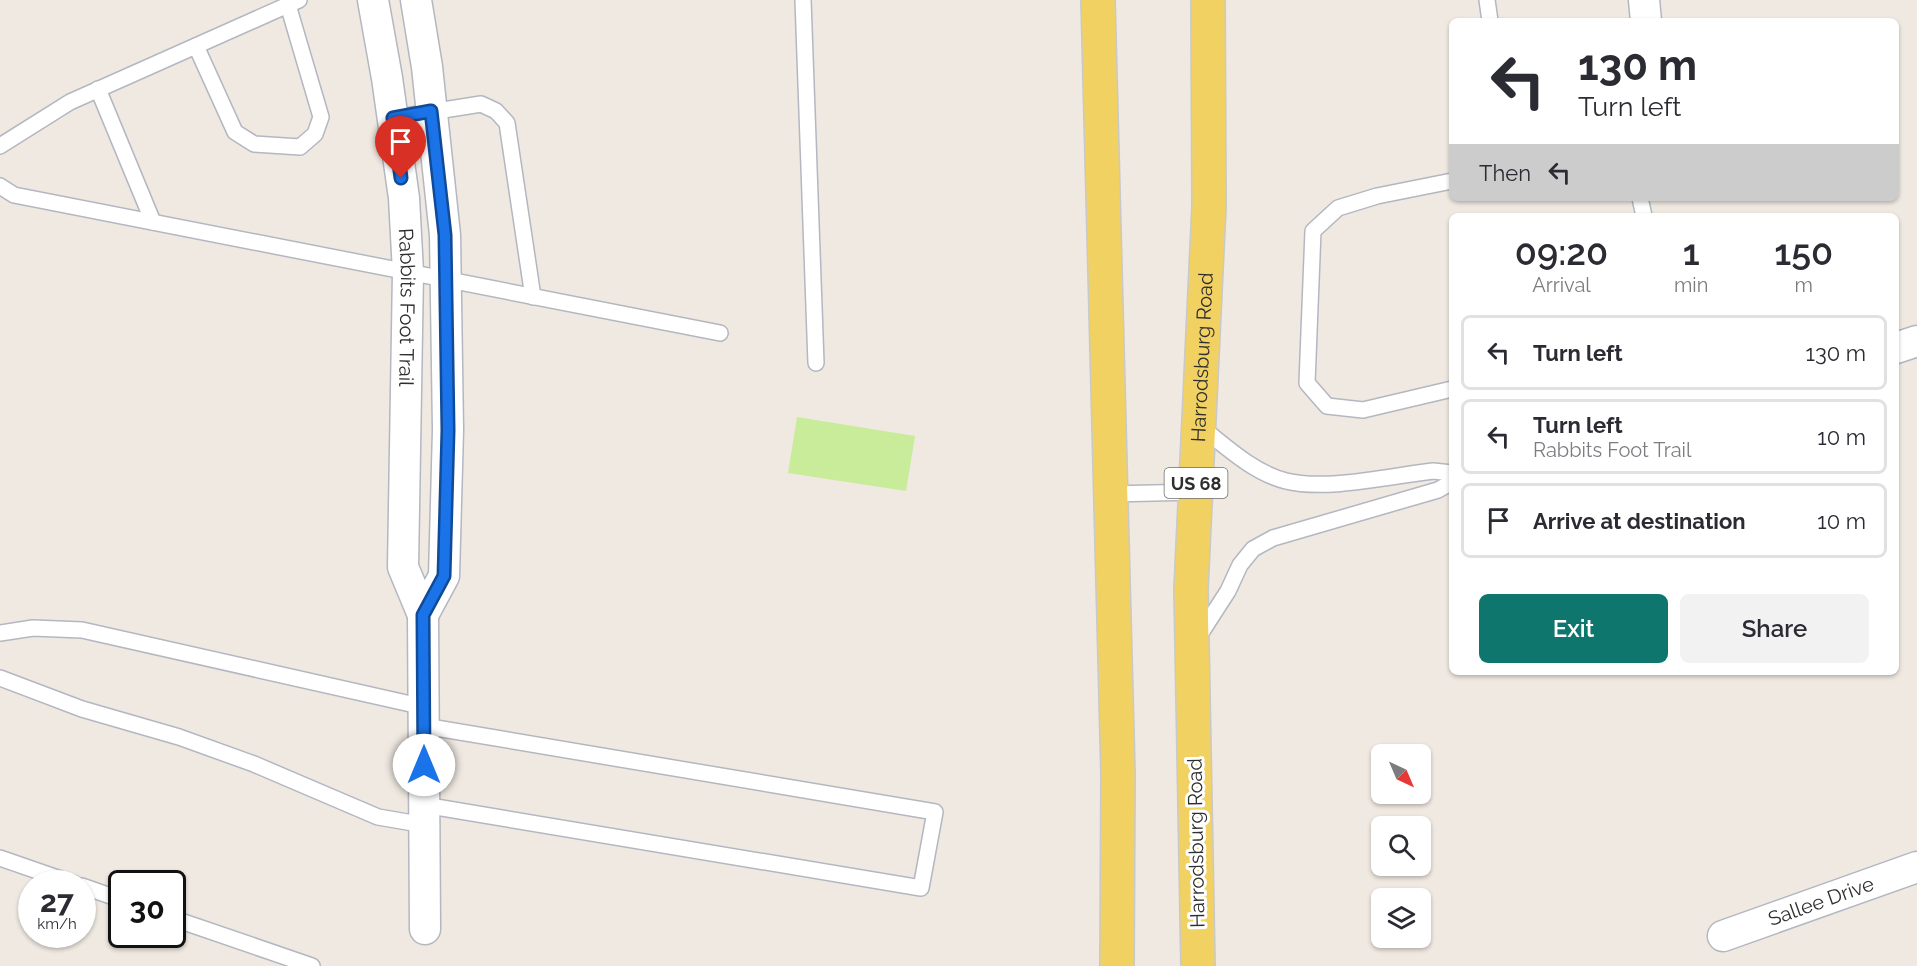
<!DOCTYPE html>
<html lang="en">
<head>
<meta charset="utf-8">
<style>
	:root { --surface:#fff; --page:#f2f2f3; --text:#2b2b33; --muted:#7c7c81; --line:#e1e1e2; --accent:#0f766e }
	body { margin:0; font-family:Raleway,sans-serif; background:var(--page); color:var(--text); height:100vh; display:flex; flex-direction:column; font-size:22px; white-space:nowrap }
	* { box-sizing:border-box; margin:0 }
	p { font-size:20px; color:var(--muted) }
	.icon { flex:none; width:33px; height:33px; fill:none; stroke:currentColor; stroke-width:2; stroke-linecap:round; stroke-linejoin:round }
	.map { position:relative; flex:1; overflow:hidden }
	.sheet { position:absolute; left:1449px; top:213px; width:450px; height:462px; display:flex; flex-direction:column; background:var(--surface); border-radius:9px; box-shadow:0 2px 4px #0004 }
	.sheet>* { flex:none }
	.top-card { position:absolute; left:1449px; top:18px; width:450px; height:183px; border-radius:9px; box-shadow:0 2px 4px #0004; background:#fff; color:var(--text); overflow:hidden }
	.needle { width:39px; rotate:136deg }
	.tools { position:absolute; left:1371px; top:744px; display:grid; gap:12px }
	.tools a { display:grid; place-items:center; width:60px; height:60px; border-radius:9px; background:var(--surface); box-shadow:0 2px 4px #0004; font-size:30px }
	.speed { position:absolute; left:18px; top:870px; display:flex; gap:12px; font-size:30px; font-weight:700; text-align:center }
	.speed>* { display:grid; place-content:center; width:78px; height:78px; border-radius:50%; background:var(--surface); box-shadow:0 2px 4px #0004; line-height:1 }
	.speed small { font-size:15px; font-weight:400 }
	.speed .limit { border:3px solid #111; border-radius:9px; background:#fff; color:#111 }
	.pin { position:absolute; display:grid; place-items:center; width:51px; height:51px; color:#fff; margin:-62px -26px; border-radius:50% 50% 50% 0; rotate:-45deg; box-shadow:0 0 6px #0007 }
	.pin .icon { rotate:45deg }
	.me { position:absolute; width:66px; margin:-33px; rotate:0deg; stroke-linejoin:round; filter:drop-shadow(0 0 4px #0008) }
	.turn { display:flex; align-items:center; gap:21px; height:126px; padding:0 30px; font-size:27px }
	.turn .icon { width:78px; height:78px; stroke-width:2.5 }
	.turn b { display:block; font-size:42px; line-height:51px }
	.then { display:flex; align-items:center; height:57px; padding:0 30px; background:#0003; gap:12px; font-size:22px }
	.eta { display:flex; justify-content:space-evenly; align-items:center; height:102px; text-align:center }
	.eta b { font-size:36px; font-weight:600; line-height:42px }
	.cta { display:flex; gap:12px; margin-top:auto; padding:12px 30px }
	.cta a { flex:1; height:69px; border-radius:9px; background:var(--accent); color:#fff; font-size:24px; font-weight:600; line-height:69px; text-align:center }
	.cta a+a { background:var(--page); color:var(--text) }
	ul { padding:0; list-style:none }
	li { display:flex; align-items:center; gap:18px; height:75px; margin:0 12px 9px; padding:0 18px; border:3px solid var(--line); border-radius:9px }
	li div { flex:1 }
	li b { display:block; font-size:22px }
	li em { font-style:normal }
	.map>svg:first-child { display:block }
	.pitch { fill:#c9ec9a }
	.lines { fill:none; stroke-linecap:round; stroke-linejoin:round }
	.service-casing { stroke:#b4b7c1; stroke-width:18 }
	.minor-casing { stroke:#b4b7c1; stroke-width:33 }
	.primary-casing { stroke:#c9c9c9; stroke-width:36 }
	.service { stroke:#fff; stroke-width:15 }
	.minor { stroke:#fff; stroke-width:30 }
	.primary { stroke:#f2d163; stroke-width:33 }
	.route-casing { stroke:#114b97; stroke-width:15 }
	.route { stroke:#1a73e8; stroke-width:10 }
	.labels { text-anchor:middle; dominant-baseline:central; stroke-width:6; stroke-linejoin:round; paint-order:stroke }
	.shield { fill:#fff; stroke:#6d6d6d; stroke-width:1.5 }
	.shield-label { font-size:18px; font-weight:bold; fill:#2e2e2e }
	.street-label { font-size:20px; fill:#2e2e2e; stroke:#fff }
</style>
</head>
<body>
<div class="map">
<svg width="1917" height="966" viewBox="0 0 1917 966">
	<rect width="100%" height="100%" fill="#efe9e1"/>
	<!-- pitch -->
	<path class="pitch" d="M797,417L915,436L906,491L788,473Z"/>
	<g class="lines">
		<!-- service casing -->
		<g class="service-casing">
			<g id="service">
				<path d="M803,0L816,363"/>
				<path d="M1487,0L1490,21"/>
				<path d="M196,46L235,132L254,144L300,147L315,134L321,117L288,5"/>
				<path d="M98,89L153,222"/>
				<path d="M393,118L481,104L496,111L507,123L533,297"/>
				<path d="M0,146L70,102L299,0"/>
				<path d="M1452,181L1377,196L1338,208L1313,231L1307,383L1327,406L1363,410L1452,389"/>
				<path d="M0,186L14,195L720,333"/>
				<path d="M1640,198L1644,216"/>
				<path d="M1200,426C1225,446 1254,473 1286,481C1326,491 1391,476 1433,471L1452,473"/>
				<path d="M1111,494L1196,492"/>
				<path d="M0,633L33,628L82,630L424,707"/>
				<path d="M1197,639L1228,591L1240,565L1253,549L1273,538L1438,490L1452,482"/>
				<path d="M0,678L82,709L179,737L254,764L378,817L425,825"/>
				<path d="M424,726L935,812L921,888L424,805"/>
				<path d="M0,858L75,884"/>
				<path d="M82,886L122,900"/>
				<path d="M172,918L312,966"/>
			</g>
		</g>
		<!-- minor casing -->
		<g class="minor-casing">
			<g id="minor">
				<path id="s1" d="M373,0L387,78L404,198L408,272L403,567L423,615L444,576L448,430L445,235L427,67L416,0"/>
				<path d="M1644,0L1646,21"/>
				<path d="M1896,348L1917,341"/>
				<path d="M423,615L425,929"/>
				<path id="s2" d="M1723,936L1917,867"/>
			</g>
		</g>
		<!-- primary casing -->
		<g class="primary-casing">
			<g id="primary">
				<path d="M1098,0L1118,774L1117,966"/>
				<path id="s3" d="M1198,966L1191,589L1209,206L1208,0"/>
			</g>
		</g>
		<!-- service -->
		<use href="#service" class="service"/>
		<!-- minor -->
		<use href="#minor" class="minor"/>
		<!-- primary -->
		<use href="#primary" class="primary"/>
	</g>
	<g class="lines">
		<!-- route casing -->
		<g class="route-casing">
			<path id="route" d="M401,178L393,118L431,111L445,235L448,430L444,576L423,615L424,765"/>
		</g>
		<!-- route -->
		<use href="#route" class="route"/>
	</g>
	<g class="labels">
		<!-- shield labels -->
		<rect class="shield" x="1164.5" y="468" width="63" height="30" rx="4.5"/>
		<g class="shield-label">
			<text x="1196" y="483">US 68</text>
		</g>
		<!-- street labels -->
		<g class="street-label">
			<text stroke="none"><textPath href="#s1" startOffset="310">Rabbits Foot Trail</textPath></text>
			<text stroke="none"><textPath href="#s3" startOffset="609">Harrodsburg Road</textPath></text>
			<text transform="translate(1196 843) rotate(-91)">Harrodsburg Road</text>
			<text stroke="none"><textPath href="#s2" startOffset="104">Sallee Drive</textPath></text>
		</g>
	</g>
</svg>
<div class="tools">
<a><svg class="needle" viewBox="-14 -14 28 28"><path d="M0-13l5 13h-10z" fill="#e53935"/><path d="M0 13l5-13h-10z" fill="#7c7c81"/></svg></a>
<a><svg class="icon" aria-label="search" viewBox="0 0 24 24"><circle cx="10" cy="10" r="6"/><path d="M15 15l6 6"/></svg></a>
<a><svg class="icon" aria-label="layers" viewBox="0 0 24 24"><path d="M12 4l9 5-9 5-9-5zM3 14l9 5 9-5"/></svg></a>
</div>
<div class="speed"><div>27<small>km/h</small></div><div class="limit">30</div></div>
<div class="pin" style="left:401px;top:178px;background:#d93025"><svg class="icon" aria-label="arrive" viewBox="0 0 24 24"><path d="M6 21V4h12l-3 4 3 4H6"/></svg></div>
<svg class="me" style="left:424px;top:765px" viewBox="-20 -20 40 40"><circle r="19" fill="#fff"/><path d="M0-13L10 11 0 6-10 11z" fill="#1a73e8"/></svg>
<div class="top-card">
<div class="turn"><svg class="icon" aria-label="left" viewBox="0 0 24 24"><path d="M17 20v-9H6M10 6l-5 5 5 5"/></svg><div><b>130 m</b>Turn left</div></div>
<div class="then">Then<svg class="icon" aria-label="left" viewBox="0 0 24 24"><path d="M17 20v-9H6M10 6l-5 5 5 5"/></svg></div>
</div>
<section class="sheet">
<div class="eta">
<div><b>09:20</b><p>Arrival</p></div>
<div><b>1</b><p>min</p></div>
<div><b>150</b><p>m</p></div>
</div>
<ul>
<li><svg class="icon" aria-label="left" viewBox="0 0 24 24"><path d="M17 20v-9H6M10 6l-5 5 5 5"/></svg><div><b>Turn left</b></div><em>130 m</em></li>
<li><svg class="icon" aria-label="left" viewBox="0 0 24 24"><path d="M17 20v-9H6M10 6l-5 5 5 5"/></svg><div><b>Turn left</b><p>Rabbits Foot Trail</p></div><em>10 m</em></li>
<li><svg class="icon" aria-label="arrive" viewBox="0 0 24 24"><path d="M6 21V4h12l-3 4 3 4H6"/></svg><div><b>Arrive at destination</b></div><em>10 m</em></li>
</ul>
<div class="cta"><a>Exit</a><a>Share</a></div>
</section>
</div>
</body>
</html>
